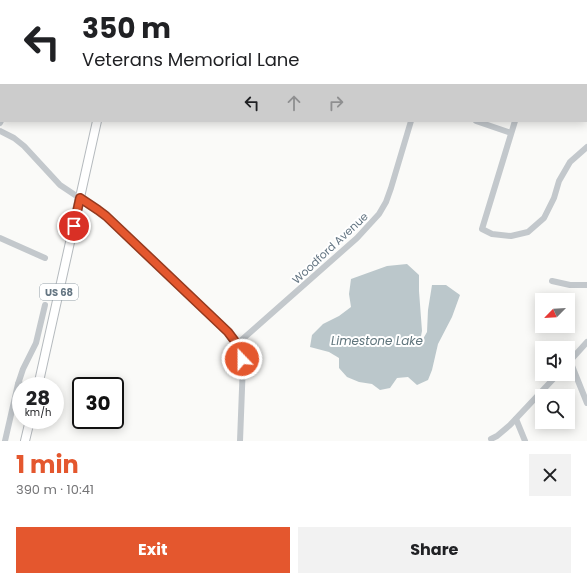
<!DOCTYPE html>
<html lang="en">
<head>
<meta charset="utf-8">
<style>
	:root { --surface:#fff; --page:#f2f2f2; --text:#202124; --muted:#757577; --accent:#e4572e }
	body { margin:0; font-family:Poppins,sans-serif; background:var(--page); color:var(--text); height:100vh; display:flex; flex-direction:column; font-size:15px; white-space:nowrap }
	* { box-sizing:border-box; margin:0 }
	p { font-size:13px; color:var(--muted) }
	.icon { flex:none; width:22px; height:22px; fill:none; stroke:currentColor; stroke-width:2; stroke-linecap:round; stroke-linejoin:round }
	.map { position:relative; height:441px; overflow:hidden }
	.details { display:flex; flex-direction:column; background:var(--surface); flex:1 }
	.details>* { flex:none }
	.banner { position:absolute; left:0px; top:0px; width:587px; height:122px; box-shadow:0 2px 10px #0003; background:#fff; color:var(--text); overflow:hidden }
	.needle { width:26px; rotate:246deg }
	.fabs { position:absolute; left:535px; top:293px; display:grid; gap:8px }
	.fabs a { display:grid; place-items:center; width:40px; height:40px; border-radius:0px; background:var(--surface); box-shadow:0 2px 10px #0003; font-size:20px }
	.speed { position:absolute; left:12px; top:377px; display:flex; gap:8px; font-size:20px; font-weight:700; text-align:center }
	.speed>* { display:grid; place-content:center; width:52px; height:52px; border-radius:50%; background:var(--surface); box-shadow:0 2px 10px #0003; line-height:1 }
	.speed small { font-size:10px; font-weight:400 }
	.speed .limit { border:2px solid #111; border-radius:6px; background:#fff; color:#111 }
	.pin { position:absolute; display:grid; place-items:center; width:34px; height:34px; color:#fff; margin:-17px; border:2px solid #fff; border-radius:50%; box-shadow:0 1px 4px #0007 }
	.me { position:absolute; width:44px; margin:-22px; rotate:338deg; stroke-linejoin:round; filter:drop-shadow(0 0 3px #0008) }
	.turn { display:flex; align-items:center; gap:14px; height:84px; padding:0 16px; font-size:18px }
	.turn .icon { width:52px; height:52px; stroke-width:2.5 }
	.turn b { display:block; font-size:28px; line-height:34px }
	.lanes { display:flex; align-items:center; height:38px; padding:0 16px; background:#0003; justify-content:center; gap:20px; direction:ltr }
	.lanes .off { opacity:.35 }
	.round { display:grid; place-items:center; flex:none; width:42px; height:42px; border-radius:0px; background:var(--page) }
	.head { display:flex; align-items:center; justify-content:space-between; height:68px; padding:0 16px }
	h1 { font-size:24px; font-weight:700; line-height:30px; color:var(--accent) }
	.primary-button { display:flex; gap:8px; margin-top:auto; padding:8px 16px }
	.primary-button a { flex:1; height:46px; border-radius:0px; background:var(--accent); color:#fff; font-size:16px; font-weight:700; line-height:46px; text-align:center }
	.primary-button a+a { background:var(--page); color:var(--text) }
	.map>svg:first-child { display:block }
	.water { fill:#bbc7cb }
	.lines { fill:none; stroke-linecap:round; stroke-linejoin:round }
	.major-casing { stroke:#b5babe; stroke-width:10 }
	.minor { stroke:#c3c8cc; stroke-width:6 }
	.major { stroke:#fff; stroke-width:8 }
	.route-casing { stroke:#94391e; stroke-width:10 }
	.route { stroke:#e4572e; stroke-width:7 }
	.labels { text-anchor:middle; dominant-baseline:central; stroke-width:4; stroke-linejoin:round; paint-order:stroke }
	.shield { fill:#fff; stroke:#939fa8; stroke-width:1 }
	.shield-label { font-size:10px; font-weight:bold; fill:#657683 }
	.street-label { font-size:11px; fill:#657683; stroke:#fff }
	.water-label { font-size:12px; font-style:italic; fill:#60757c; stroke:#fff }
</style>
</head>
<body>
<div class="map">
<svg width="587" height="441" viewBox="0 0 587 441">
	<rect width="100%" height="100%" fill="#fafaf8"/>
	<!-- water -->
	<path class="water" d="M407,264L419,275V291L422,331L419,346L427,332L428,310L432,285H446L460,295L452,317L438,344L432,370L428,380L417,385L408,377L397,378L390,388L380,390L372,384L359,382L347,377L339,368V358L329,352L310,347L312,335L323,324L339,316L351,307L349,294L351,279L387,266Z"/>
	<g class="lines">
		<!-- major casing -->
		<g class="major-casing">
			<g id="major">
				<path d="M92,0V1"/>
				<path d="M38,386L97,121"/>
				<path d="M25,441L30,420"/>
			</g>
		</g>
		<!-- minor -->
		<g class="minor">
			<path d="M47,1V0"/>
			<path d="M62,1V0"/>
			<path d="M140,1V0"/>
			<path d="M346,1L347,0"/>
			<path d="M359,1V0"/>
			<path d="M449,1V0"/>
			<path d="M553,1L554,0"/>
			<path d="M0,29H1"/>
			<path d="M586,91H587"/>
			<path d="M476,121L511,133"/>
			<path d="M515,121L482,229L492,234L511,236L528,232L544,218L554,198L559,181L570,162L587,147"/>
			<path d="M0,123L1,121"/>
			<path d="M0,131L14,138L24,146L60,185L102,213L211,315L232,336L240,349L243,363L240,441"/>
			<path d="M0,238L45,258"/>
			<path d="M552,281L570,285H587"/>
			<path d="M237,344L357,238L379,214L386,202L391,188L411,121"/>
			<path d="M570,361L587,403"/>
			<path d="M568,363L587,342"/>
			<path d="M18,384L23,369L36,343L45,305"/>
			<path d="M516,419L525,441"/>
			<path d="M491,439L497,436L510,425L558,374"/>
			<path d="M5,441L18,384L29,386"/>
		</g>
		<!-- major -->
		<use href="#major" class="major"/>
	</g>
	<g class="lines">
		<!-- route casing -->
		<g class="route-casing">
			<path id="route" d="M74,226L80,198L98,210L106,216L228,332L237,344L242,359"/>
		</g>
		<!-- route -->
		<use href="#route" class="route"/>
	</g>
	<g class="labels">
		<!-- shield labels -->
		<rect class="shield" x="40" y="284" width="38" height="16" rx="3"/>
		<g class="shield-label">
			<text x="59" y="292">US 68</text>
		</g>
		<!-- street labels -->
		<g class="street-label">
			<text transform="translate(330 248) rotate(-43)">Woodford Avenue</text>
		</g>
		<!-- water labels -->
		<g class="water-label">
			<text x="377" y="340">Limestone Lake</text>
		</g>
	</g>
</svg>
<div class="fabs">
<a><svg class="needle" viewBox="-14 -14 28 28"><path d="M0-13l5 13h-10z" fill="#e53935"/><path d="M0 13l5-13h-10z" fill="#757577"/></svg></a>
<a><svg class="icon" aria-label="sound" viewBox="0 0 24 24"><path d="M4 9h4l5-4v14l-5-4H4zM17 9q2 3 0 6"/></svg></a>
<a><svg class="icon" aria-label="search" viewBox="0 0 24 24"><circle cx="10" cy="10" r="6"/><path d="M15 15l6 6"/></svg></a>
</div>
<div class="speed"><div>28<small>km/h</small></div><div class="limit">30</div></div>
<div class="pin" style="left:74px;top:226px;background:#d93025"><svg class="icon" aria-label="arrive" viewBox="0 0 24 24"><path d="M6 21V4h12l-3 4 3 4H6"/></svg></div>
<svg class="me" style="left:242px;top:359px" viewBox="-20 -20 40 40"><circle r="17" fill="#e4572e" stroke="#fff" stroke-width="3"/><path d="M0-11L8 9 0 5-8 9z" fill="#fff"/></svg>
<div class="banner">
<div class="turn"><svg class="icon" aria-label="left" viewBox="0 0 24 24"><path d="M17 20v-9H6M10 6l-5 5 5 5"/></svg><div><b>350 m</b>Veterans Memorial Lane</div></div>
<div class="lanes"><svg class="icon" aria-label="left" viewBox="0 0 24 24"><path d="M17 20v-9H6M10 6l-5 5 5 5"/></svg><svg class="icon off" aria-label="ahead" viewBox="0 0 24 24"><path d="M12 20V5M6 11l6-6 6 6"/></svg><svg class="icon off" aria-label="right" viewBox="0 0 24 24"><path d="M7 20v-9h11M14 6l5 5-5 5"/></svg></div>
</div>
</div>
<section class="details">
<div class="head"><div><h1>1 min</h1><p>390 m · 10:41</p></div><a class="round"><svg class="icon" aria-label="close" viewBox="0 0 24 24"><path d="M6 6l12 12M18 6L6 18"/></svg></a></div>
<div class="primary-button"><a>Exit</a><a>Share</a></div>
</section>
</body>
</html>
